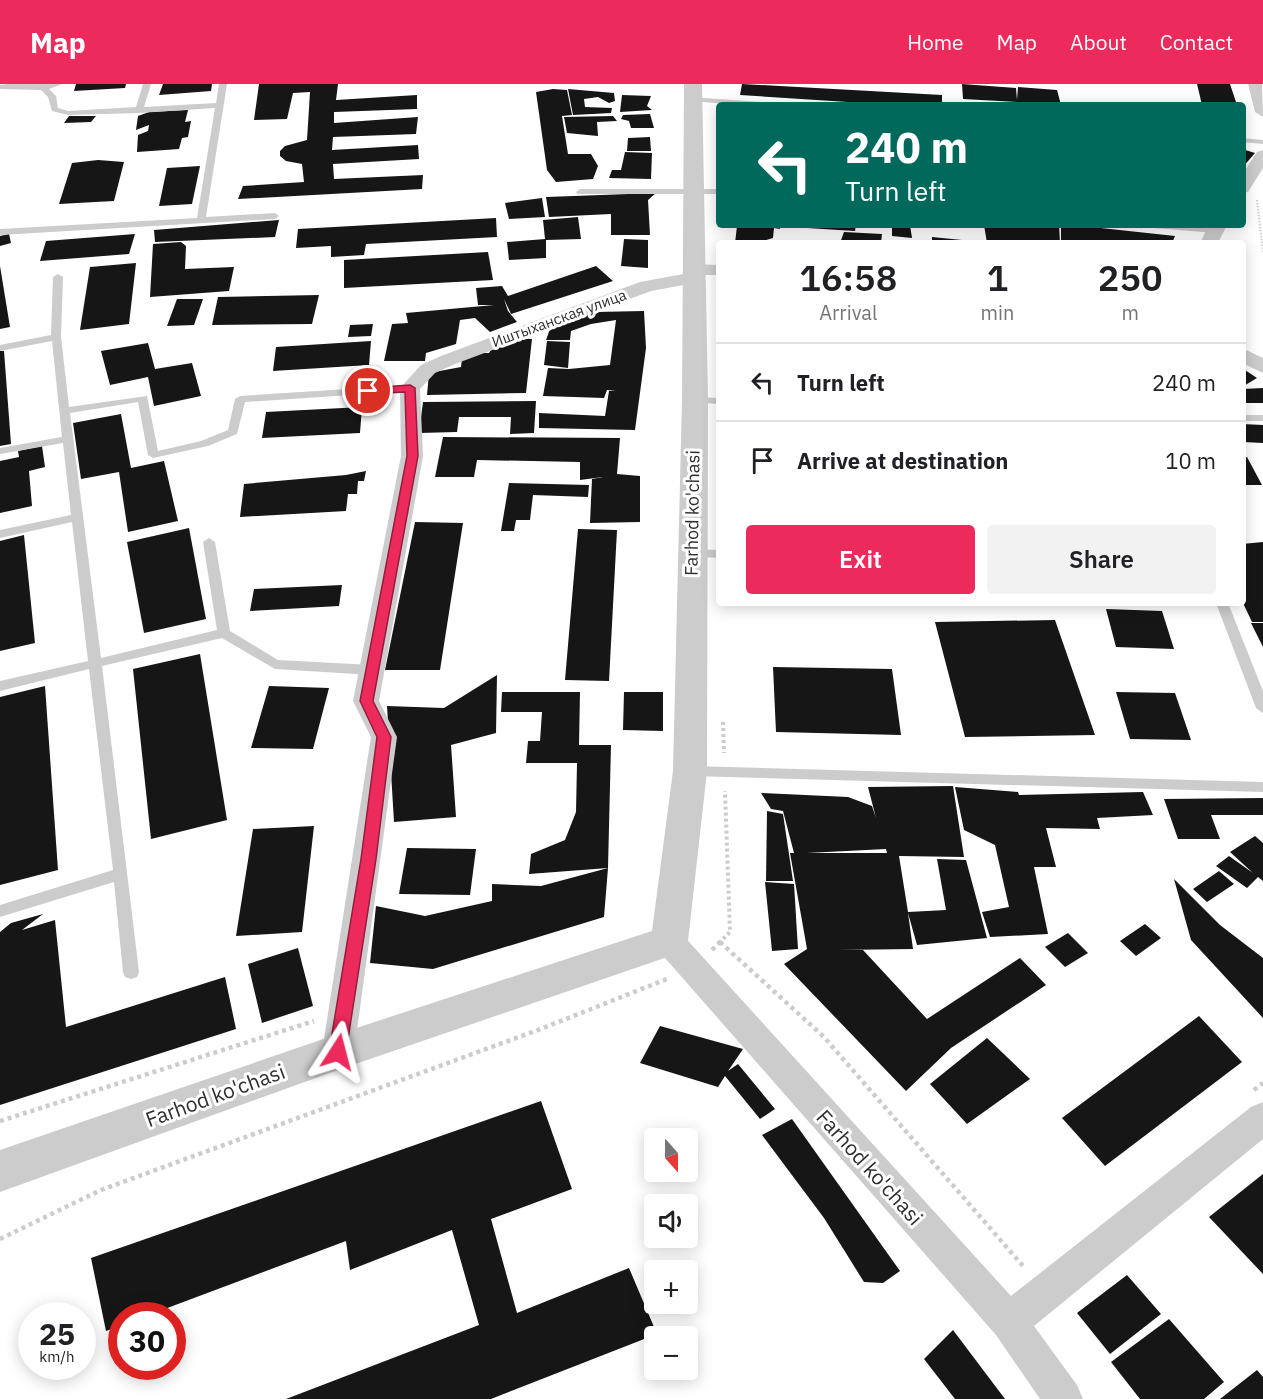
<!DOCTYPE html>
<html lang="en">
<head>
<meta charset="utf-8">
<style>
	:root { --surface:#fff; --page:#f2f2f2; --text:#202124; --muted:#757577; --line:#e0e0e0; --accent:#ec2b5c }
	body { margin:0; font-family:"IBM Plex Sans",sans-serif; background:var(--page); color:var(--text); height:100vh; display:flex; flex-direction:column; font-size:22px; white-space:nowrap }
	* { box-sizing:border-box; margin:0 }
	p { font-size:20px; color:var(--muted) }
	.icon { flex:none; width:33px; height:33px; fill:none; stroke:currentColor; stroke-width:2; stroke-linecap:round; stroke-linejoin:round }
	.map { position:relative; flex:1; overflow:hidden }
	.panel { position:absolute; left:716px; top:156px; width:530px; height:366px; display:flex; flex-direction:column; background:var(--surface); border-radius:6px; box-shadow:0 3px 15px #0003 }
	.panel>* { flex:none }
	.guide { position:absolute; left:716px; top:18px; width:530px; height:126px; border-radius:6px; box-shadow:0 3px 15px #0003; background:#00695c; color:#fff; overflow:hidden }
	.needle { width:39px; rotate:159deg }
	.tools { position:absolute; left:644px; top:1044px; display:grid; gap:12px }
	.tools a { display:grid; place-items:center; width:54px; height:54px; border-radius:6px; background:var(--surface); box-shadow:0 3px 15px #0003; font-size:30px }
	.speed { position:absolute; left:18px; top:1218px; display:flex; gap:12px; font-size:30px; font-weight:700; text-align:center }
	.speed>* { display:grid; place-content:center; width:78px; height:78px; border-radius:50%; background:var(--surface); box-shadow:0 3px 15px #0003; line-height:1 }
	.speed small { font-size:15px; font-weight:400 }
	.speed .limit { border:9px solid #d22; background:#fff; color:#111 }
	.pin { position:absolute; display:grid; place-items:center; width:51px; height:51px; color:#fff; margin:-26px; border:3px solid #fff; border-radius:50%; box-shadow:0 2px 6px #0007 }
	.me { position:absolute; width:66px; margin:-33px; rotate:9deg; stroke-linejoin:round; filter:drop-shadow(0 0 4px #0008) }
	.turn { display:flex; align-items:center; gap:21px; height:126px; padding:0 30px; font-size:27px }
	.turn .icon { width:78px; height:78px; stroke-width:2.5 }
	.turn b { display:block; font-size:42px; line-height:51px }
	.eta { display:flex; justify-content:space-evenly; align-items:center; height:102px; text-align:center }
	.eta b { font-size:36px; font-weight:600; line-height:42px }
	.button { display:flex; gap:12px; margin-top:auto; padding:12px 30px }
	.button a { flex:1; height:69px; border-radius:6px; background:var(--accent); color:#fff; font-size:24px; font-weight:600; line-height:69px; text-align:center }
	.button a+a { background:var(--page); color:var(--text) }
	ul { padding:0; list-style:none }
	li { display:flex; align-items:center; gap:18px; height:78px; padding:0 30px; border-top:2px solid var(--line) }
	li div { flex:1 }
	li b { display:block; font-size:22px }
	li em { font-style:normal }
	header { display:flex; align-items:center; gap:36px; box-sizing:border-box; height:84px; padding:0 30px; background:var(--accent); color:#fff }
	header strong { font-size:28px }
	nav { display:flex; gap:33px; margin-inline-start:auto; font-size:21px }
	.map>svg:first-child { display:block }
	.building { fill:#161616; fill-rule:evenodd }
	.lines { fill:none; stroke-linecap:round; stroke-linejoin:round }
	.path-far2 { stroke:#ccc; stroke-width:2; stroke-dasharray:1.5 1.5; stroke-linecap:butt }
	.path-far1 { stroke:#ccc; stroke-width:4; stroke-dasharray:3 3; stroke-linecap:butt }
	.path { stroke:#ccc; stroke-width:4.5; stroke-dasharray:4 4; stroke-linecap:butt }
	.service { fill:#ccc; fill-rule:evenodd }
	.minor { fill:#ccc; fill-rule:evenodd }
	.tertiary { fill:#ccc; fill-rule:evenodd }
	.route { fill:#ec2b5c; stroke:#991c3c; stroke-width:1.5 }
	.labels { text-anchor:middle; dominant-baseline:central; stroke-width:6; stroke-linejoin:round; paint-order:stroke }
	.far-street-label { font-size:15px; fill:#2f2f2f; stroke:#fff }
	.street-label { font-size:18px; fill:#2f2f2f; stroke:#fff }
	.near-street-label { font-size:21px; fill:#2f2f2f; stroke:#fff }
</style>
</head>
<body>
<header>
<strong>Map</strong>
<nav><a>Home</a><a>Map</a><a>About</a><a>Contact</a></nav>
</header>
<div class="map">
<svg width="1263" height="1315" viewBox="0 0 1263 1315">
	<rect width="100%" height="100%" fill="#fff"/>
	<!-- building -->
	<g class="building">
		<path d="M76,0H126L125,4L74,7Z"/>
		<path d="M163,0H212L211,7L159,11Z"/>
		<path d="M259,0H338L336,16L417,11V25L334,28V39L418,33L416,50L333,53L332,66L418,61L419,75L333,80L334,95L423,91L422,105L238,115L243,102L304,98L302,80L286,77L280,72V67L285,62L307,56L310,8L293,9L287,35L254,36Z"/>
		<path d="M742,0L942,11V21H894L740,11Z"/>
		<path d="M962,0L1016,4L1017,16L1018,3L1057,6L1061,21H1018L1017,18L963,15Z"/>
		<path d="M1197,0H1230L1237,21H1202Z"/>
		<path d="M553,5L567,6L572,31L562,32L568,70H591L598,82L593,95L556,98L547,86L536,8Z"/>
		<path d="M568,5L614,9L615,17L609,19L598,13L584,15L585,23L612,24L611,29L573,31Z"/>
		<path d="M622,11L651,12L647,22L652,26L620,28Z"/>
		<path d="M188,26L185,38L191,37L188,53L182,54L179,65L137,68L138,51L148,47L149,41L136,46L138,32L149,28Z"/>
		<path d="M650,30L654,44H631L629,37L621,35L623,31Z"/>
		<path d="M69,32H96L91,38L64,39Z"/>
		<path d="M613,32L617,37L597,38L598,52L567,49L564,33Z"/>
		<path d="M650,53L651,67H627L628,54Z"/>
		<path d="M1242,65L1255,69L1242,84Z"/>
		<path d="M625,68L652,69L651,95L609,94L612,86H621Z"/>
		<path d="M98,76L124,78L114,117L59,120L72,79Z"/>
		<path d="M200,82L192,120L159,122L167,84Z"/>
		<path d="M656,109L648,116L650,151H611V130L549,133L546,113Z"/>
		<path d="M542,114L545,133L509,135L505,119Z"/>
		<path d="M578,133L581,155L546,156V174L509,176L507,158L545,155L543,136Z"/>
		<path d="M496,134L497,153L366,160L364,171L331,173V162L296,164L298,145Z"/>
		<path d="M279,136L275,153L155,158L154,146Z"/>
		<path d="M779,141L780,145L774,144L773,154L763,157L772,159H735L737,142Z"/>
		<path d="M807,141H856L855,147L807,144Z"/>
		<path d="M892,141H910L912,154L892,152Z"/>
		<path d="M984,141H1059L1060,159H987Z"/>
		<path d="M1061,141H1073L1175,152L1172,159H1061Z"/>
		<path d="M844,148L882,150L881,159H840Z"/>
		<path d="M9,150L11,159L0,162V152Z"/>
		<path d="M135,150L129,170L40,177L46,157Z"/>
		<path d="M932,153L962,156L963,159H932Z"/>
		<path d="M624,155L648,156V184L621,182Z"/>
		<path d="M181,158L186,162L185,185L234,183L229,207L150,213L153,160Z"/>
		<path d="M488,168L493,196L344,204V176Z"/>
		<path d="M136,179L129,240L80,246L90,183Z"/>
		<path d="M0,182L10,243L0,245Z"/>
		<path d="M596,182L613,197L511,230L504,215L508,227L517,238L490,248L475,234L460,236L456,260L426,269L425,277H384L392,240L408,239L406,229L494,221H478L476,204L502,202L508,212Z"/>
		<path d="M319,211L312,240L212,241L218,213Z"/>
		<path d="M177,215H203L194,241L167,242Z"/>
		<path d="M644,227L646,264L635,346L539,344V329L605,332L609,307H616L607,306L604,314L543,312L548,284L569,285L610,281L616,236L591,240L571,247L570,256H546L551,242L595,228Z"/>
		<path d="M373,240L371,252L348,253L350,241Z"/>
		<path d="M515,254L532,255L526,309L427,311L429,289L461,283L462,275L471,269H489L495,259H512Z"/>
		<path d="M371,257L369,281L273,287L276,263Z"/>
		<path d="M547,257L570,258L568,284L544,281Z"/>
		<path d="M148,259L155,285L192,279L201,312L154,322L148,293L110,301L101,267Z"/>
		<path d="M0,267H4L11,360L0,362Z"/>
		<path d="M1242,284L1257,294L1242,303Z"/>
		<path d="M1263,304V319H1242V305Z"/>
		<path d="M536,317L534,349L510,350L511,333H459L457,348L419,349L423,318Z"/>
		<path d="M362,323L360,349L262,354L266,328Z"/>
		<path d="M121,330L131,384L164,377L178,437L128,448L119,388L81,395L73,339Z"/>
		<path d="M1242,340L1263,341V359L1243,358Z"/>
		<path d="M443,353L620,354L617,390L640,392V438L590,439L592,395L603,393L580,396V378L477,376L474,393H435Z"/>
		<path d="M42,362L45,383L29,387L32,422L0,429V377L19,373L18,367Z"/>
		<path d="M1247,373L1262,401H1242V374Z"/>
		<path d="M366,387L364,397H358L357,410H348L346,427L240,433L244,400L346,391Z"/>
		<path d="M509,399L589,401L588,413L533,411L530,436H516L514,447H501Z"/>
		<path d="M415,438L463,439L440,586H385Z"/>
		<path d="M189,444L206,535L144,549L127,458Z"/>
		<path d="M578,445L617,446L609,597L565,596Z"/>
		<path d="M24,451L35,559L0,567V457Z"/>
		<path d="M1263,458V538H1252L1242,517V460Z"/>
		<path d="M342,501L339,522L250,527L254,505Z"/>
		<path d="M1106,525L1162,527L1174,565L1116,563Z"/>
		<path d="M1055,536L1095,651L965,653L935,538Z"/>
		<path d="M1251,539H1263V563Z"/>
		<path d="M200,570L227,736L151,755L133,585Z"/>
		<path d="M773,583L892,585L901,651L776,648Z"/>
		<path d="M497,591L496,649L451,661L456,733L394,738L387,622L444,624Z"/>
		<path d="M45,602L58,786L0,801V613Z"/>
		<path d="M269,602L329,604L313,665L251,664Z"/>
		<path d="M502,608H580L579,661H611L608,784L604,833L433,885L370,879L376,822L425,832L492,817V800L541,802L608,784L529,790L531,770L565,756L576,728L577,679H526L528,657H540L542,628H501Z"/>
		<path d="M624,608H663V647L623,646Z"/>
		<path d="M1116,608L1175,609L1191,656L1130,655Z"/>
		<path d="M953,702L964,773L899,772L908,828L946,826L937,775L966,776L987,854L917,861L908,829L913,865L839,866H863L927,935L1020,874L1046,901L951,964L906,1007L784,880L807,865L790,769H794L783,727L771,725L761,709L848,713L872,722L876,734L868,703ZM886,765L887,769H807Z"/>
		<path d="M955,703L1018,708L1019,711L1143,708L1153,731L1097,734L1100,745L1046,744L1056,783H1034L1048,850L990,853L982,828L1009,823L995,761L964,746Z"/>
		<path d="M1263,714V731H1211L1220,755H1178L1164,715Z"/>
		<path d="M767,727L783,730L793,797H766Z"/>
		<path d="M314,742L302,848L236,852L253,745Z"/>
		<path d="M1255,752L1263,759V797L1258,793L1247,804L1216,782L1229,772L1253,789L1230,768Z"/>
		<path d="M407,764L476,765L470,811L399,810Z"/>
		<path d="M1219,787L1234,800L1207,818L1193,805Z"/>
		<path d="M1174,795L1220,841L1263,874V934L1191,856Z"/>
		<path d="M765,798L794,800L798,865L772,867Z"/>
		<path d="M43,830L22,846L55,836L66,943L225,893L236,945L0,1021V848L11,839Z"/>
		<path d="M1145,840L1161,854L1136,872L1120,857Z"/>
		<path d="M1068,849L1088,869L1065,883L1045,863Z"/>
		<path d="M298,864L313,922L262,939L248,880Z"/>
		<path d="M1199,932L1242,978L1105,1082L1062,1034Z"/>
		<path d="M660,942L743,965L728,987L738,980L775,1025L760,1035L725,992L718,1003L640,979Z"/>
		<path d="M987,954L1030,995L967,1040L930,1000Z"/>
		<path d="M541,1017L572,1105L491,1135L517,1229L629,1184L657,1250L491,1315H286L479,1241L452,1146L350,1186L346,1157L146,1232H122V1241L106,1247L91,1174Z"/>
		<path d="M792,1035L900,1187L883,1199L864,1198L824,1134L762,1051Z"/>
		<path d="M1263,1090V1190L1209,1133Z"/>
		<path d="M1127,1191L1161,1230L1110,1270L1077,1229Z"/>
		<path d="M1169,1235L1224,1298L1204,1315H1140L1111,1278Z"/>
		<path d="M953,1246L1005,1315H955L924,1275Z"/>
		<path d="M1257,1286L1263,1293V1315H1220Z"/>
	</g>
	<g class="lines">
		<!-- path-far2 -->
		<path class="path-far2" d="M1257,116L1263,168"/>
		<!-- path-far1 -->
		<g class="path-far1">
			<path d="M723,638L724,669"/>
			<path d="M719,859L730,848L725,707"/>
		</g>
		<!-- path -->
		<g class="path">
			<path d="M720,858L824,953L1023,1182"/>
			<path d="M712,866L720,858"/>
			<path d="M1254,1006L1263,999"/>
			<path d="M0,1037L314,937"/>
			<path d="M0,1155L101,1106L538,946L667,895"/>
		</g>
		<!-- service -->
		<g class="service">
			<path d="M7,0H62L49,5L56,12L58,24L68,27L136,23L143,0H151L144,23L216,19L219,0H227L206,133L275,129L279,132L275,135L0,151V145L197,134L215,24L139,29L68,31L52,27L48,13L41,6L0,5V1Z"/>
			<path d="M691,13L775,19L779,21H743L688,17L687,15Z"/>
			<path d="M1242,54L1263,56V60L1242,58Z"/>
			<path d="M580,105H718V110H577L576,108Z"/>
			<path d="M1150,141C1167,141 1206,137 1219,146L1215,149L1154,144Z"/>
			<path d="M58,190L63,193L61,253L69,323L147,312L158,367L201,357L228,346L235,315L240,312L410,301L415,304L410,307L245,318L237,350L208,362L153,374L148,371L138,318L70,329L101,574L217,546L203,458L209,454L215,458L230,547L278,576L372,581L378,586L372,591L275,585L222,554L102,582L139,888L137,893L131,895L125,893L123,888L114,798L0,833V821L113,786L89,585L0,607V597L88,577L72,438L0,454V446L71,431L63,359L0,370V364L62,353L52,257L0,267V261L51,251L53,193Z"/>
			<path d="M695,313L718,314V320L691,318V314Z"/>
			<rect x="1242" y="331" width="21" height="6"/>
			<path d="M691,465L718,466V474L687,472L685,469Z"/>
			<path d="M1216,519H1228L1263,607V629L1256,624Z"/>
			<path d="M690,682L1263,698V708L690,692L685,691L683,687L685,683Z"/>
		</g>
		<!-- minor -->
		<g class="minor">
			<path d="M1248,0H1262L1263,33L1255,28Z"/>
			<path d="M1263,66V84L1248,108L1242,109V91L1257,68Z"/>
			<path d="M1209,141H1227L1218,159H1200Z"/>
			<path d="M694,180L718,181V191H700L702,194L700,198L651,207L455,280L435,289L420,305L423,372L379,617L397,653L354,968L350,979L338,983L326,979L322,968L371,653L353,617L401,372L400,304L421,281L441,272L640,198L689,189L685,185Z"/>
			<path d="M1242,264L1263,274V289L1242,279Z"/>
			<path d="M669,844L680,848L1011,1212L1251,1023L1263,1018V1055L1034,1242L1077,1301L1083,1315H1040L996,1251L658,866L654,857L658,848Z"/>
		</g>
		<!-- tertiary -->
		<path class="tertiary" d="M684,0H702L708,316L707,687L688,857L682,868L338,986L0,1108V1066L338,950L652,847L673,687L682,316Z"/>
	</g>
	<!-- route -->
	<path class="route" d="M410,301L415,304L418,372L373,617L391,653L376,775L346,968L344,973L338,975L332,973L329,968L361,775L377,653L360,617L407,372L405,308L368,310L362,307L368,304Z"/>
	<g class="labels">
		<!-- far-street labels -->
		<g class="far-street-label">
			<text transform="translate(559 234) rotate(-20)">Иштыханская улица</text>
		</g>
		<!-- street labels -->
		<g class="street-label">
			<text transform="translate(692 429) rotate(-89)">Farhod ko'chasi</text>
		</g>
		<!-- near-street labels -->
		<g class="near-street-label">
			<text transform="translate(215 1011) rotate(-20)">Farhod ko'chasi</text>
			<text transform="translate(870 1083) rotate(48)">Farhod ko'chasi</text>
		</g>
	</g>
</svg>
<div class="tools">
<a><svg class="needle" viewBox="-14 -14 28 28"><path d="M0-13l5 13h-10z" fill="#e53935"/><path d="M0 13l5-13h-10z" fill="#757577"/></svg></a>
<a><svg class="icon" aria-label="sound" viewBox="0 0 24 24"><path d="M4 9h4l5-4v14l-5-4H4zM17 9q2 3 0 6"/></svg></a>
<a>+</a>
<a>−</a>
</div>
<div class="speed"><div>25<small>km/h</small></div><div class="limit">30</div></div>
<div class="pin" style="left:368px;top:307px;background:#d93025"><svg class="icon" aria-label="arrive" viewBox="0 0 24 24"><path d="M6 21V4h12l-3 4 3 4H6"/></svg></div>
<svg class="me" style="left:338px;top:968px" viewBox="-20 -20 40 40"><path d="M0-17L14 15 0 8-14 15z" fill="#ec2b5c" stroke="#fff" stroke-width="4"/></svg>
<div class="guide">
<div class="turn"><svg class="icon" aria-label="left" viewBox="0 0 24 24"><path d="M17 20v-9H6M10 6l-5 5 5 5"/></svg><div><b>240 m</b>Turn left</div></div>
</div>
<section class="panel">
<div class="eta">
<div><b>16:58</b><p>Arrival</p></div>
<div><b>1</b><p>min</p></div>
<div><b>250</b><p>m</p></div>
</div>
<ul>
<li><svg class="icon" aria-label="left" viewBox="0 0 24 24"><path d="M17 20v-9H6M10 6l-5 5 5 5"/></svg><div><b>Turn left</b></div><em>240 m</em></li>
<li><svg class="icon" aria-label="arrive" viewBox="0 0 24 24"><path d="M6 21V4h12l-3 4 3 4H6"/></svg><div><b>Arrive at destination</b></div><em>10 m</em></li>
</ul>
<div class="button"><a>Exit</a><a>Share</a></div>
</section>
</div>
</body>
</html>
